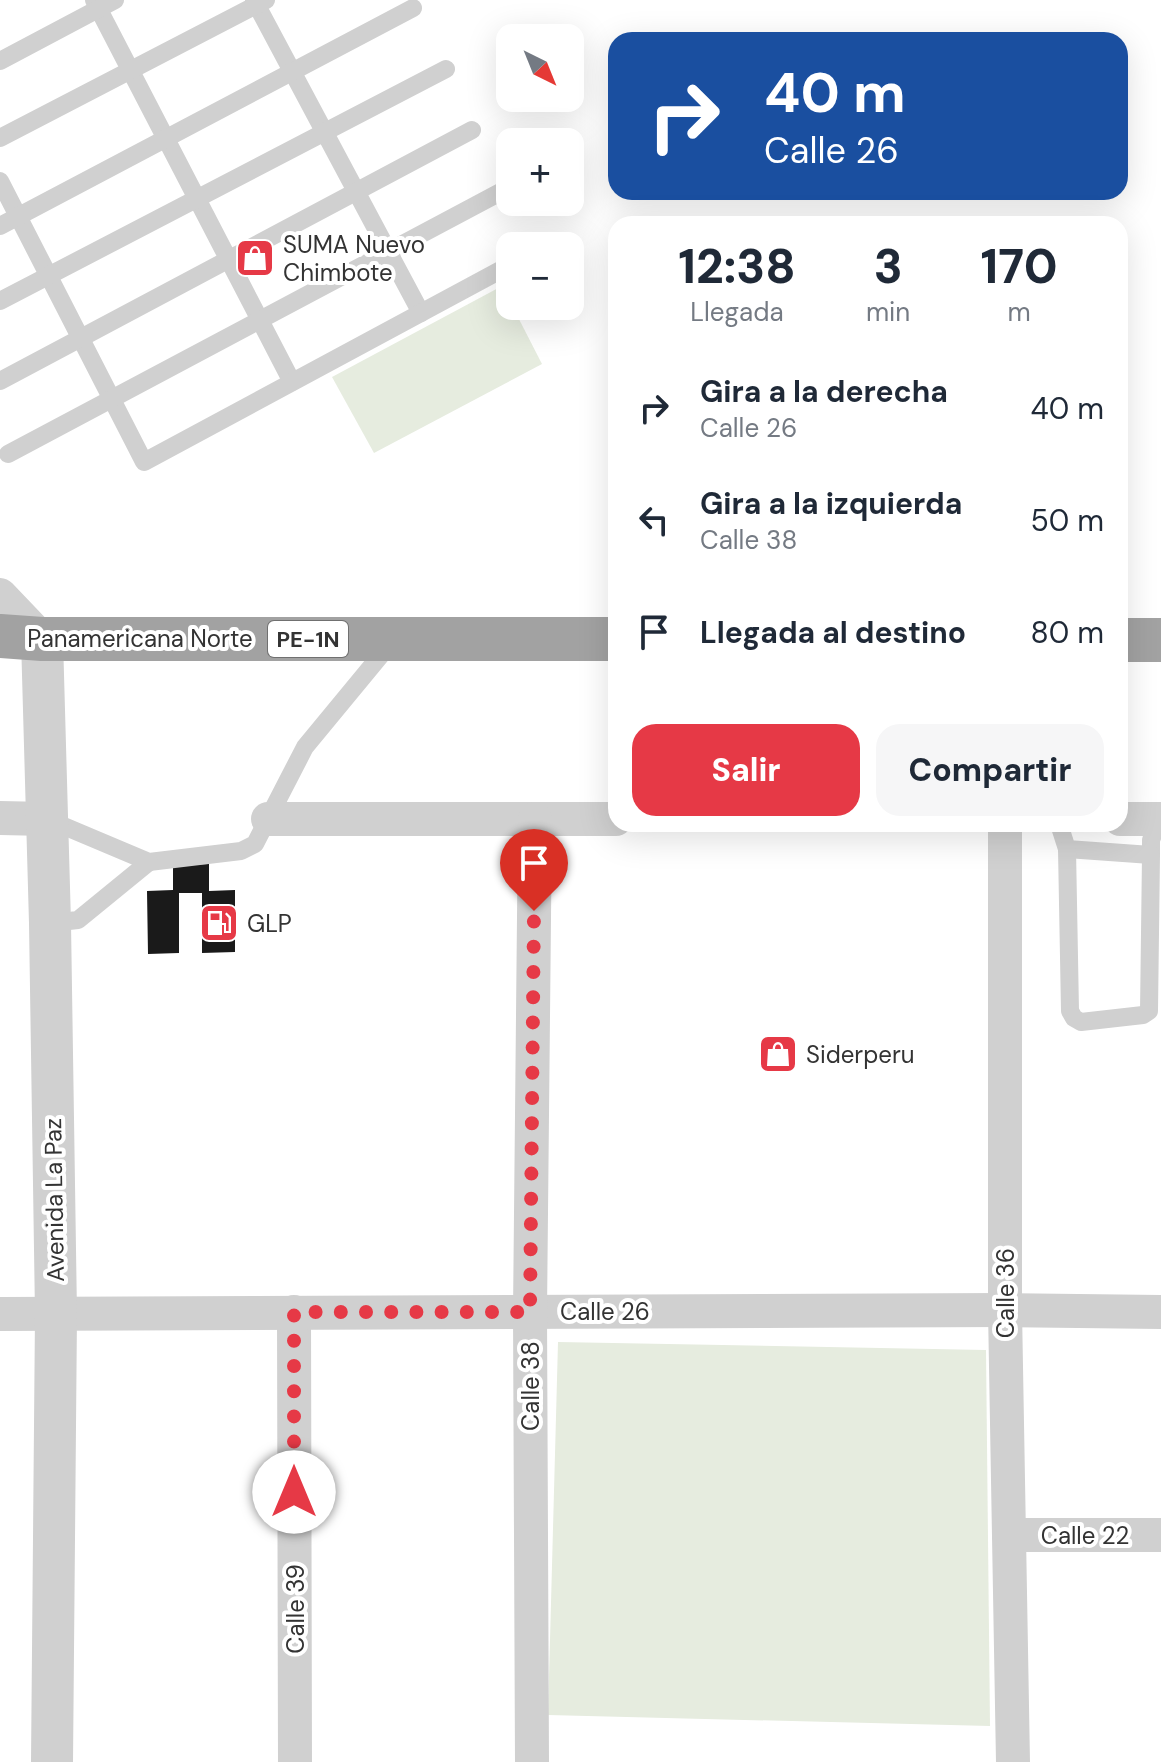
<!DOCTYPE html>
<html lang="es">
<head>
<meta charset="utf-8">
<style>
	:root { --surface:#fff; --page:#f6f6f7; --text:#1f2937; --muted:#747a83; --accent:#e63946 }
	body { margin:0; font-family:"DM Sans",sans-serif; background:var(--page); color:var(--text); height:100vh; display:flex; flex-direction:column; font-size:30px; white-space:nowrap }
	* { box-sizing:border-box; margin:0 }
	p { font-size:26px; color:var(--muted) }
	.icon { flex:none; width:44px; height:44px; fill:none; stroke:currentColor; stroke-width:2; stroke-linecap:round; stroke-linejoin:round }
	.map { position:relative; flex:1; overflow:hidden }
	.side { position:absolute; left:608px; top:216px; width:520px; height:616px; display:flex; flex-direction:column; background:var(--surface); border-radius:24px; box-shadow:0 8px 32px #0002 }
	.side>* { flex:none }
	.guide { position:absolute; left:608px; top:32px; width:520px; height:168px; border-radius:24px; box-shadow:0 8px 32px #0002; background:#1a4fa0; color:#fff; overflow:hidden }
	.needle { width:52px; rotate:137deg }
	.controls { position:absolute; left:496px; top:24px; display:grid; gap:16px }
	.controls a { display:grid; place-items:center; width:88px; height:88px; border-radius:16px; background:var(--surface); box-shadow:0 8px 32px #0002; font-size:40px }
	.pin { position:absolute; display:grid; place-items:center; width:68px; height:68px; color:#fff; margin:-82px -34px; border-radius:50% 50% 50% 0; rotate:-45deg; box-shadow:0 0 8px #0007 }
	.pin .icon { rotate:45deg }
	.me { position:absolute; width:88px; margin:-44px; rotate:0deg; stroke-linejoin:round; filter:drop-shadow(0 0 6px #0008) }
	.turn { display:flex; align-items:center; gap:28px; height:168px; padding:0 24px; font-size:36px }
	.turn .icon { width:104px; height:104px; stroke-width:2.5 }
	.turn b { display:block; font-size:56px; line-height:68px }
	.eta { display:flex; justify-content:space-evenly; align-items:center; height:136px; text-align:center }
	.eta b { font-size:48px; font-weight:800; line-height:56px }
	.cta { display:flex; gap:16px; margin-top:auto; padding:16px 24px }
	.cta a { flex:1; height:92px; border-radius:24px; background:var(--accent); color:#fff; font-size:32px; font-weight:800; line-height:92px; text-align:center }
	.cta a+a { background:var(--page); color:var(--text) }
	ul { padding:0; list-style:none }
	li { display:flex; align-items:center; gap:24px; height:112px; padding:0 24px }
	li div { flex:1 }
	li b { display:block; font-size:30px }
	li em { font-style:normal }
	.map>svg:first-child { display:block }
	.green { fill:#e6ecdf }
	.building { fill:#1a1a1a }
	.lines { fill:none; stroke-linecap:round; stroke-linejoin:round }
	.service { stroke:#d0d0d0; stroke-width:18 }
	.minor { stroke:#d0d0d0; stroke-width:34 }
	.tertiary { stroke:#d0d0d0; stroke-width:42 }
	.trunk { stroke:#a2a2a2; stroke-width:44 }
	.route { stroke:#e63946; stroke-width:14; stroke-dasharray:0 25.2 }
	.labels { text-anchor:middle; dominant-baseline:central; stroke-width:8; stroke-linejoin:round; paint-order:stroke }
	.shield { fill:#fff; stroke:#707070; stroke-width:2 }
	.shield-label { font-size:22px; font-weight:bold; fill:#333 }
	.poi-label { font-size:24px; fill:#333; stroke:#fff; text-anchor:start }
	.street-label { font-size:24px; fill:#333; stroke:#fff }
</style>
</head>
<body>
<div class="map">
<svg width="1161" height="1762" viewBox="0 0 1161 1762">
	<rect width="100%" height="100%" fill="#fff"/>
	<!-- green -->
	<g class="green">
		<path d="M502,286L542,364L374,453L332,377Z"/>
		<path d="M558,1342L986,1350L990,1726L548,1715Z"/>
	</g>
	<!-- building -->
	<path class="building" d="M209,864V891L235,890V952L202,953V893H179V953L148,954L147,891L173,890V865Z"/>
	<g class="lines">
		<!-- service -->
		<g class="service">
			<path d="M94,0L292,382"/>
			<path d="M254,0L421,313"/>
			<path d="M0,61L115,0"/>
			<path d="M0,138L266,0"/>
			<path d="M0,181L144,462L510,265"/>
			<path d="M0,226L413,8"/>
			<path d="M0,301L446,69"/>
			<path d="M0,381L472,130"/>
			<path d="M8,454L510,187"/>
			<path d="M47,819L149,862L241,851L255,844L305,747L390,644"/>
			<path d="M1059,824L1067,849L1151,855V840L1161,815"/>
			<path d="M1067,849L1070,1011L1074,1018L1081,1022L1143,1015L1149,1011L1151,855"/>
			<path d="M50,923L78,920L149,862"/>
		</g>
		<!-- minor -->
		<g class="minor">
			<path d="M0,595L42,639"/>
			<path d="M0,818L47,819"/>
			<path d="M268,819H616"/>
			<path d="M1120,819H1161"/>
			<path d="M1005,824V1310L1013,1762"/>
			<path d="M294,1312L295,1762"/>
			<path d="M0,1314L1005,1310L1161,1312"/>
			<path d="M1009,1535H1161"/>
			<path d="M532,1762L530,1312L535,819"/>
		</g>
		<!-- tertiary -->
		<path class="tertiary" d="M42,639L50,923L56,1314L52,1762"/>
		<!-- trunk -->
		<g class="trunk">
			<path d="M0,636L42,639H616"/>
			<path d="M1120,640H1161"/>
		</g>
	</g>
	<g class="lines">
		<!-- route -->
		<path class="route" d="M294,1492V1312H530L534,911"/>
	</g>
	<!-- icons -->
	<defs>
		<g id="shop-square" transform="scale(2)"><rect x="-9" y="-9" width="18" height="18" rx="4" fill="#e63946" stroke="#fff"/><path d="M-5-2.5h2.3a2.7 3.5 0 0 1 5.4 0H5L5.5 6h-11ZM-1.5-2.5h3a1.5 2.3 0 0 0-3 0Z" fill="#fff"/></g>
		<g id="fuel-square" transform="scale(2)"><rect x="-9" y="-9" width="18" height="18" rx="4" fill="#e63946" stroke="#fff"/><path d="M-5.5-6h7V0h2V4h1.3V-2.5L3-4.5l.8-.8L6-3V5H2.5V1h-1V6h-7ZM-4.2-4.7v3.2H.2V-4.7Z" fill="#fff"/></g>
	</defs>
	<g fill-rule="evenodd">
		<use href="#shop-square" x="255" y="258"/>
		<use href="#fuel-square" x="219" y="923"/>
		<use href="#shop-square" x="778" y="1054"/>
	</g>
	<g class="labels">
		<!-- shield labels -->
		<rect class="shield" x="268" y="621" width="80" height="36" rx="6"/>
		<g class="shield-label">
			<text x="308" y="639">PE-1N</text>
		</g>
		<!-- poi labels -->
		<g class="poi-label">
			<text x="283" y="244">SUMA Nuevo<tspan x="283" dy="28">Chimbote</tspan></text>
			<text x="247" y="923">GLP</text>
			<text x="806" y="1054">Siderperu</text>
		</g>
		<!-- street labels -->
		<g class="street-label">
			<text x="140" y="638">Panamericana Norte</text>
			<text transform="translate(54 1200) rotate(-91)">Avenida La Paz</text>
			<text transform="translate(1005 1293) rotate(-90)">Calle 36</text>
			<text x="605" y="1311">Calle 26</text>
			<text transform="translate(530 1386) rotate(-90)">Calle 38</text>
			<text x="1085" y="1535">Calle 22</text>
			<text transform="translate(295 1609) rotate(-90)">Calle 39</text>
		</g>
	</g>
</svg>
<div class="controls">
<a><svg class="needle" viewBox="-14 -14 28 28"><path d="M0-13l5 13h-10z" fill="#e53935"/><path d="M0 13l5-13h-10z" fill="#747a83"/></svg></a>
<a>+</a>
<a>−</a>
</div>
<div class="pin" style="left:534px;top:911px;background:#d93025"><svg class="icon" aria-label="arrive" viewBox="0 0 24 24"><path d="M6 21V4h12l-3 4 3 4H6"/></svg></div>
<svg class="me" style="left:294px;top:1492px" viewBox="-20 -20 40 40"><circle r="19" fill="#fff"/><path d="M0-13L10 11 0 6-10 11z" fill="#e63946"/></svg>
<div class="guide">
<div class="turn"><svg class="icon" aria-label="right" viewBox="0 0 24 24"><path d="M7 20v-9h11M14 6l5 5-5 5"/></svg><div><b>40 m</b>Calle 26</div></div>
</div>
<section class="side">
<div class="eta">
<div><b>12:38</b><p>Llegada</p></div>
<div><b>3</b><p>min</p></div>
<div><b>170</b><p>m</p></div>
</div>
<ul>
<li><svg class="icon" aria-label="right" viewBox="0 0 24 24"><path d="M7 20v-9h11M14 6l5 5-5 5"/></svg><div><b>Gira a la derecha</b><p>Calle 26</p></div><em>40 m</em></li>
<li><svg class="icon" aria-label="left" viewBox="0 0 24 24"><path d="M17 20v-9H6M10 6l-5 5 5 5"/></svg><div><b>Gira a la izquierda</b><p>Calle 38</p></div><em>50 m</em></li>
<li><svg class="icon" aria-label="arrive" viewBox="0 0 24 24"><path d="M6 21V4h12l-3 4 3 4H6"/></svg><div><b>Llegada al destino</b></div><em>80 m</em></li>
</ul>
<div class="cta"><a>Salir</a><a>Compartir</a></div>
</section>
</div>
</body>
</html>
